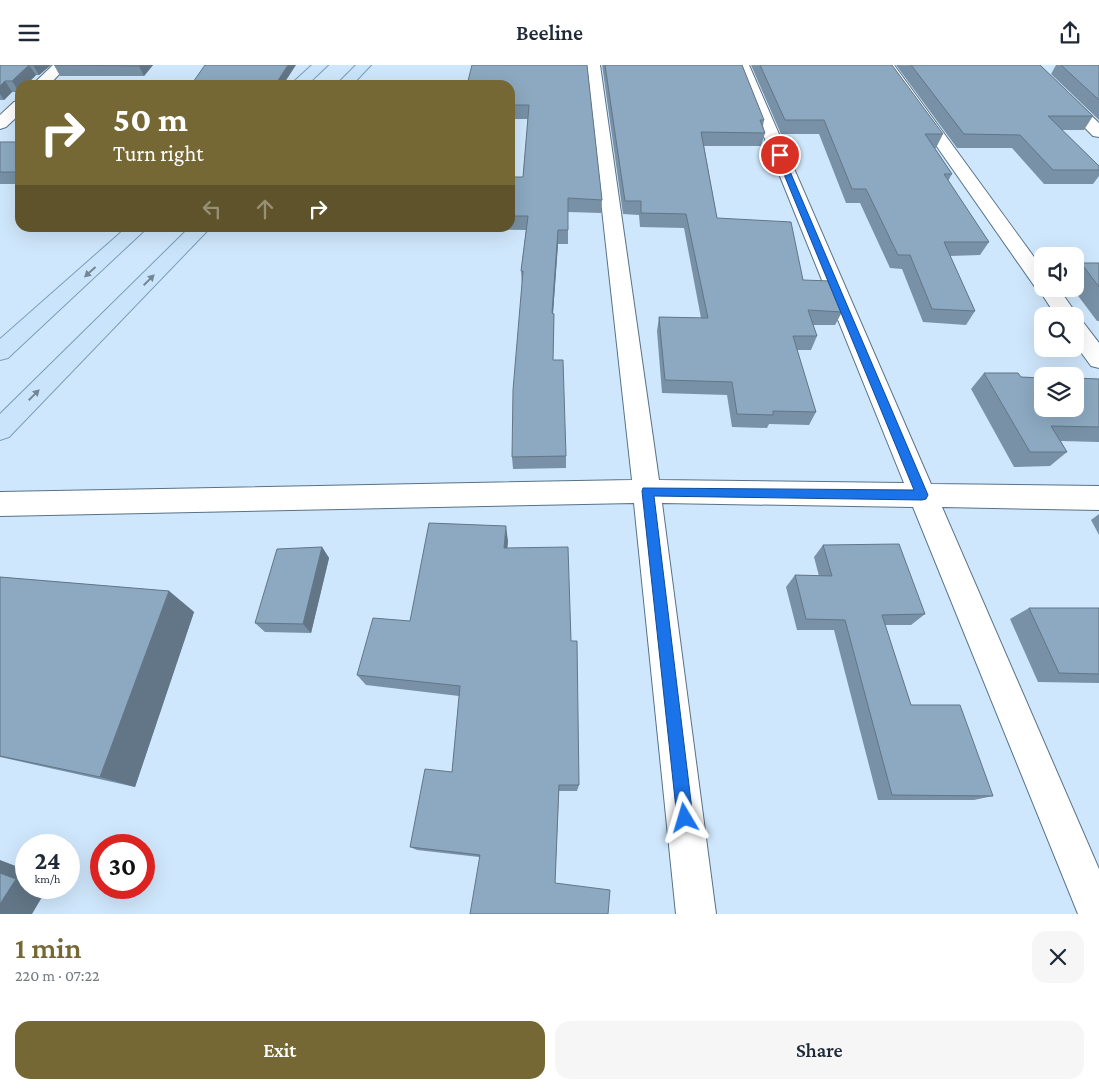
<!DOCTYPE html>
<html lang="en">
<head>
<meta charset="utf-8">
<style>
	:root { --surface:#fff; --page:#f6f6f7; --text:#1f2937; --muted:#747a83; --accent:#766835 }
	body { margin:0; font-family:"Crimson Pro",serif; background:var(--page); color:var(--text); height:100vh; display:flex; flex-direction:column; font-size:19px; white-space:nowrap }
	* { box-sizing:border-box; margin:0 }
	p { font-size:16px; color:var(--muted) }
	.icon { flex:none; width:28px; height:28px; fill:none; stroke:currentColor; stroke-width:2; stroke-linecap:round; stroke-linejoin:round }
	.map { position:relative; height:849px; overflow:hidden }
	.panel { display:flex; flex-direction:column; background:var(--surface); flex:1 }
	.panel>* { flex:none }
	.top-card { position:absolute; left:15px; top:15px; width:500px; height:152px; border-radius:15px; box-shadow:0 5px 20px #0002; background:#766835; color:#fff; overflow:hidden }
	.buttons { position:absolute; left:1034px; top:182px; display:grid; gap:10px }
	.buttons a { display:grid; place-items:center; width:50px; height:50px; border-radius:10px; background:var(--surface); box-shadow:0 5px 20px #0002; font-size:25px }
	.speed { position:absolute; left:15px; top:769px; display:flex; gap:10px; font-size:25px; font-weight:700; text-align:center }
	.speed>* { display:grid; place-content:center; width:65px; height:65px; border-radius:50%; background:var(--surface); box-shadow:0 5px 20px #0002; line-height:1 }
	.speed small { font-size:12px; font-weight:400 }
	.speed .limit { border:8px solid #d22; background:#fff; color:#111 }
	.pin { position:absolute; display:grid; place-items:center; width:42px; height:42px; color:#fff; margin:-21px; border:2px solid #fff; border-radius:50%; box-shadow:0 1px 5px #0007 }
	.me { position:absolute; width:55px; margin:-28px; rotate:353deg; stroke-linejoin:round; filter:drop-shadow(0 0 4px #0008) }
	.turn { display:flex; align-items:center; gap:18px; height:105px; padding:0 15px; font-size:22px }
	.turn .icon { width:65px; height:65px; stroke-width:2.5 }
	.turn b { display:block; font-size:35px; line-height:42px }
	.lanes { display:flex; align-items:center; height:48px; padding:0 15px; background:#0003; justify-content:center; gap:25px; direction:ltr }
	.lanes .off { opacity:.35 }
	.round { display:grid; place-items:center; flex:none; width:52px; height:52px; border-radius:15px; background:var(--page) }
	.headline { display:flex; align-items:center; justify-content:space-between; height:85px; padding:0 15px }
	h1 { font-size:30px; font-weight:600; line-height:38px; color:var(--accent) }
	.action { display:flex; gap:10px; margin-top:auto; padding:10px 15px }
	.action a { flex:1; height:58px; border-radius:15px; background:var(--accent); color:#fff; font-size:20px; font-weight:600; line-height:58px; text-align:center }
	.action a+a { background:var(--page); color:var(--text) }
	header { display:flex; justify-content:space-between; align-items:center; height:65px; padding:0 15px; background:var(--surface); font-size:22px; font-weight:600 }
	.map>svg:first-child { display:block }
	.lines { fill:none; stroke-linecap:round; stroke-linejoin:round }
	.minor-casing { stroke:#577289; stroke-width:2 }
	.major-casing { stroke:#7c9db9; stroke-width:2 }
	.minor { fill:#fff; fill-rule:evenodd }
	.major { fill:#cae5fb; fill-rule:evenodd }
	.wall { fill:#7891a6 }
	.shaded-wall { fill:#627687 }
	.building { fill:#8ca9c1; stroke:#627687 }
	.oneway { fill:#748696 }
	.route { fill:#1a73e8; stroke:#114b97 }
</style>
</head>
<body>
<header><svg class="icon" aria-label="menu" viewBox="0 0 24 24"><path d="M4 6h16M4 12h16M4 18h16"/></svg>Beeline<svg class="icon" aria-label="share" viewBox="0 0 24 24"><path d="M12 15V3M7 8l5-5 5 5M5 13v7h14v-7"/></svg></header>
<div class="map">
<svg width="1099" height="849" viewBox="0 0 1099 849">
	<rect width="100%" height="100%" fill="#cfe7fc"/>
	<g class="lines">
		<!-- minor casing -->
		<g class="minor-casing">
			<g id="minor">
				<path d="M53,0H68L49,20H32Z"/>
				<path d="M586,0H600L659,415L904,418L735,0H749L931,419L1099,421V445L942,442L1099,804V849H1078L913,442L662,438L716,849H676L634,438L0,451V427L632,415Z"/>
				<path d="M880,0H894L1042,203V224H1059L1078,251L1076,255L1083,257L1099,278V303L1091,301L1075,279V251H1056L1038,223L1035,222Z"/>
				<path d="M1023,0H1038L1099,58V72L1093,71Z"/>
				<path d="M20,35V49L6,62L0,64V50L14,37Z"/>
			</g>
		</g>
		<!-- major casing -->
		<g class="major-casing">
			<g id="major">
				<path d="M312,0H328L307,20H290Z"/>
				<path d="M356,0H371L352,20H336Z"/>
				<path d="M127,162H148L8,293L0,295V274Z"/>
				<path d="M190,162H211L9,372L0,375V349Z"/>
			</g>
		</g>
		<!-- minor -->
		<use href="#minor" class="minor"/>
		<!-- major -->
		<use href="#major" class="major"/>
	</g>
	<!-- wall -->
	<g class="wall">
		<path d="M0,0H51L39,10H36L26,20H20L19,27H12L4,35H0Z"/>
		<path d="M54,0H153L144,11H60Z"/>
		<path d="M587,0L602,135L601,148L568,147V179H558L553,248L554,249L553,295L566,391V403L513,404L512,392L522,220L521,206L526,165L446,164V162H510V112H523L528,54H510V20Z"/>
		<path d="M602,0H742L764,55L763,61L765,68L761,81H704L717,153L803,215L842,247L835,260H813L817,271L811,285H797L816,347L809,360L769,359L767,363L732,362L727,330L662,328L657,266L659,252L701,253L684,163L640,162L639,150L623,149Z"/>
		<path d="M751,0H892L943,69L936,83H935L952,109L948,116L989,177L980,190L950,191L975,246L966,260L923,257L902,204L890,203L860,138H846L819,69H781Z"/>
		<path d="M896,0H1040L1093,51L1084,65H1062L1099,101V111L1093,119H1044L1012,83H957Z"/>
		<path d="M1056,0H1099V55L1051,9Z"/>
		<rect x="0" y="77" width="20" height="42"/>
		<path d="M1081,198H1099V256H1097L1073,224H1075V205Z"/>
		<path d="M984,308L1021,312L1099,314V377L1061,376L1067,387L1050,401L1014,402L971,324Z"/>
		<path d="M1099,449V470L1091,455Z"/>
		<path d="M508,476L507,483L571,576L579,720L577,726H559L555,818L608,849L479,792L417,785L410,782L452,707L459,631L366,620L357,610L410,556Z"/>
		<path d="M823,480L925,549L911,560H885L911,640L993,731L974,735H878L834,565H797L786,522L795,510L819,511L814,492Z"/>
		<path d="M322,482L329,493L311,568L265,567L255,558Z"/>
		<path d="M0,512L169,526L194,547L135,722L0,692Z"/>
		<path d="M1029,543H1099V618L1038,617L1010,554Z"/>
	</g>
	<!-- shaded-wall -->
	<g class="shaded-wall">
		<path d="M29,0L36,10L26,20H20V26L19,27L12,16Z"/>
		<path d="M33,0H51L39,10Z"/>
		<path d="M140,0H153L144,11L139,1Z"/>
		<path d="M288,0H296L283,20H275Z"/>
		<path d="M5,16L12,27L4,35L0,29V21Z"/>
		<path d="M558,165V179L552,262V248Z"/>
		<path d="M506,461L508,476L506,497L504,483Z"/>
		<path d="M322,482L329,493L311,568L303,559Z"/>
		<path d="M169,526L194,547L135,722L100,712Z"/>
		<path d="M0,795L26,805V822H48L32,849H0Z"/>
	</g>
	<!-- building -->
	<g class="building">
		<path d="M0,0H33H29L12,16H5L0,21Z"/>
		<path d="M54,0H140L139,1Z"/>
		<path d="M205,0H288L275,20H191Z"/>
		<path d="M472,0H587L602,135L568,133V165H558L552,248L554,249L553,295H563L566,391L512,392L513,325L523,206H521L528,151H510V112H523L529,40H510V20H467Z"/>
		<path d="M605,0H742L764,55H760L765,68L701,67L717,153L791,157L803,215L831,216L842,247L808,245L817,271H793L816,347L773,346V350L737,349L732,317L665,315L659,252L708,253L686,149L641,148V136H625Z"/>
		<path d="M760,0H892L943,69H925L952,109H944L989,177H944L975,246L932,244L910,190H898L866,124H852L824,55H785Z"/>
		<path d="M911,0H1040L1093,51H1048L1099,101V105H1053L1020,70L964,69Z"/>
		<path d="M1061,0H1099V35Z"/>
		<rect x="0" y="77" width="20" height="30"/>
		<path d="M1081,198H1099V222Z"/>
		<path d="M984,308H1018L1021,312L1042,313V344H1075V313L1099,314V362L1051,361L1067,387H1030Z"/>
		<path d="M429,458L506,461L504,483L568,482L571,576H577L579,720H559L555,818L610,825L608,849H470L480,790L410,782L425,704L452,707L460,621L357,610L373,553L410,556Z"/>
		<path d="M899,479L925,549L882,550L911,640H960L993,731L892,730L845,555L806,554L795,510L832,511L823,480Z"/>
		<path d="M322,482L303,559L255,558L277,484Z"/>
		<path d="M0,512L169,526L100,712L0,691Z"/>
		<path d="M1029,543H1099V609L1059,608Z"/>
		<path d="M0,808L16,814L0,839Z"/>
	</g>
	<!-- one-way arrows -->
	<defs><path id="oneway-solid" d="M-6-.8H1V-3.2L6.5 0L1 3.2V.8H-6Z" transform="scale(1.25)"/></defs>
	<g class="oneway">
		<use href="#oneway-solid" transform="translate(90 207) rotate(138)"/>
		<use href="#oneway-solid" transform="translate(149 215) rotate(-45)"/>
		<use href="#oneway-solid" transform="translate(34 330) rotate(-45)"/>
	</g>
	<!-- route -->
	<path class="route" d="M777,88L783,90L928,430L926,434L922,435L654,431L693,753L691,758L685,761L680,758L677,753L642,426L643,423L914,425L776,90Z"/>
</svg>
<div class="buttons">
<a><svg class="icon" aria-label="sound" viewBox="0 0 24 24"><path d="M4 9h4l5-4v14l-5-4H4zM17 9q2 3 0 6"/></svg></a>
<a><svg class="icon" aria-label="search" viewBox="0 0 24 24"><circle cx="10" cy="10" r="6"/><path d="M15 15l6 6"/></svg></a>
<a><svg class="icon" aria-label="layers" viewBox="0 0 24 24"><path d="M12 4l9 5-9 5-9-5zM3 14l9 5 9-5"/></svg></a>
</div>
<div class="speed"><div>24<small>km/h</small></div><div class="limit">30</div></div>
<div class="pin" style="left:780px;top:90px;background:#d93025"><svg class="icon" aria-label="arrive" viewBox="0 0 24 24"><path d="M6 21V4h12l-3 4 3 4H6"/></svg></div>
<svg class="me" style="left:685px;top:753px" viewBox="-20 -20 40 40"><path d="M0-17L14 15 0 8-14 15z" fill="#1a73e8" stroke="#fff" stroke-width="4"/></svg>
<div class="top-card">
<div class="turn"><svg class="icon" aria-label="right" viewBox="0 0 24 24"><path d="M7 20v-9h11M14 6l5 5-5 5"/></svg><div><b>50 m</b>Turn right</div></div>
<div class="lanes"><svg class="icon off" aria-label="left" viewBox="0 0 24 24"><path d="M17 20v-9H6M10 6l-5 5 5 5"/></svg><svg class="icon off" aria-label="ahead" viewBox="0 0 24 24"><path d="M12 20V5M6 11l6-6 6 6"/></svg><svg class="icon" aria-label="right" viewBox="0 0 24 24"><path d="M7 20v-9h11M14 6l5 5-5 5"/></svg></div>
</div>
</div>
<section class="panel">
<div class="headline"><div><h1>1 min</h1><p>220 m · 07:22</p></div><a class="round"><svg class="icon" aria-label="close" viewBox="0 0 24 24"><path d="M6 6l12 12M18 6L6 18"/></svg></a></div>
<div class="action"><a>Exit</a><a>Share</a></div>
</section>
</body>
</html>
